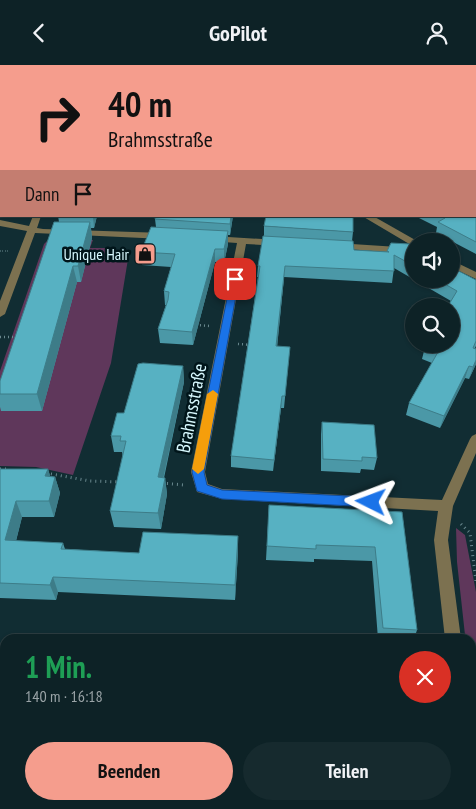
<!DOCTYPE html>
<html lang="de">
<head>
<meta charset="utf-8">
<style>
	:root { --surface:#0d2226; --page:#162a2e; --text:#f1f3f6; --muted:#9aa4a7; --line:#2d3f43; --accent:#f59d8d }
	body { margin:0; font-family:"PT Sans Narrow",sans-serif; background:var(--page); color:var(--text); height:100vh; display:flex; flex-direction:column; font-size:19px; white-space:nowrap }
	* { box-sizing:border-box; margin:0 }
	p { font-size:16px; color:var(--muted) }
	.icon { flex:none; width:28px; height:28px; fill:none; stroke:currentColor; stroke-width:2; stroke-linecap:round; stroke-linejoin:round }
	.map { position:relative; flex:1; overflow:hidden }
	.side { position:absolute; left:0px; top:569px; width:476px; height:176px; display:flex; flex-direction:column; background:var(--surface); border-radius:15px 15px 0 0; box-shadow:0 1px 4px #0004,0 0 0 1px var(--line) }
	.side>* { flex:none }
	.guide { position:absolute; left:0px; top:0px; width:476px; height:152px; box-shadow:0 1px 4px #0004,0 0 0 1px var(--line); background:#f59d8d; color:#111; overflow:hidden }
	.controls { position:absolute; left:405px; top:168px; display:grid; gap:10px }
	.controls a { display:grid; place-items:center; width:55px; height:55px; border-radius:50%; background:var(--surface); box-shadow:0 1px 4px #0004,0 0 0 1px var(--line); font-size:25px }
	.pin { position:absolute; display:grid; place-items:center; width:42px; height:42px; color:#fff; margin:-21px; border-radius:10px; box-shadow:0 2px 8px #0006 }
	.me { position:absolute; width:55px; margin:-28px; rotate:273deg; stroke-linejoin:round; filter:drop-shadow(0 0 4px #0008) }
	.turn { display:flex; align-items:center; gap:18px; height:105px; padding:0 25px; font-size:22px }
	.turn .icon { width:65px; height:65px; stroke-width:2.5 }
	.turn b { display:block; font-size:35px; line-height:42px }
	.then { display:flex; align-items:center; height:48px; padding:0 25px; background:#0003; gap:10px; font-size:19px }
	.round { display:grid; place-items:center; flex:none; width:52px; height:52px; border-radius:26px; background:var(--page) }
	.overview { display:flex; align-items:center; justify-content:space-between; height:85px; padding:0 25px }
	h1 { font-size:30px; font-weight:700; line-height:38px; color:#1e9e55 }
	.button { display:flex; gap:10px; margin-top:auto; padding:10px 25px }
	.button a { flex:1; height:58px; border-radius:30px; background:var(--accent); color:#111; font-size:20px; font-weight:700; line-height:58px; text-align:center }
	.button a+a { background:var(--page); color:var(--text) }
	header { display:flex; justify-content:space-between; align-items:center; height:65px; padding:0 25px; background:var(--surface); font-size:22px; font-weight:700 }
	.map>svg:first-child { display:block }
	.green { fill:#5f375b }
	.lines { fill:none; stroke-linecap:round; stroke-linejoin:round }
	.path-far3 { stroke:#69888e; stroke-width:2; stroke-dasharray:0.5 2; stroke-linecap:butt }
	.path-far2 { stroke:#69888e; stroke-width:2.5; stroke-dasharray:1 3; stroke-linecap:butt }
	.path-far1 { stroke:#69888e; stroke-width:3; stroke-dasharray:1 4; stroke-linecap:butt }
	.path { stroke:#69888e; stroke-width:4.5; stroke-dasharray:2 5; stroke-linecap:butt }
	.minor { fill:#7c7150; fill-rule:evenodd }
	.wall { fill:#4b98a7 }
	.shaded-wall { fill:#3d7c88 }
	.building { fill:#57b1c2; stroke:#3d7c88 }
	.route { fill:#1a73e8; stroke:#114b97 }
	.slow { fill:#f59e0b }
	.labels { text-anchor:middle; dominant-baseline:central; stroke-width:5; stroke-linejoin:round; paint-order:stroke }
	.far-poi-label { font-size:16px; fill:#d7f8fe; stroke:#00151a; text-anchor:end }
	.street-label { font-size:19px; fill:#d7f8fe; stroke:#00151a }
</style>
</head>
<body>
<header><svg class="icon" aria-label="back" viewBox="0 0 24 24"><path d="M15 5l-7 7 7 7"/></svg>GoPilot<svg class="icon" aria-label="person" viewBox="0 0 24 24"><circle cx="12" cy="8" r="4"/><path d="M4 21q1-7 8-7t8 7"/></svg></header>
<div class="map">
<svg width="476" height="744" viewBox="0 0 476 744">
	<rect width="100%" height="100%" fill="#112d33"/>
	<!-- green -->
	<g class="green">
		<path d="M93,175L90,183H106L104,194H128L111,298L73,410L36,402L0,401V306L44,179L47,176Z"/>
		<path d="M456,463L465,470L476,527V592L471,585V574H466L465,570L457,497Z"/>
	</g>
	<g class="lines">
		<!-- path-far3 -->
		<path class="path-far3" d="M0,186H8"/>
		<!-- path-far2 -->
		<g class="path-far2">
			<path d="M196,260L210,261"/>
			<path d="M0,272H19"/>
			<path d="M238,279L252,280"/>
		</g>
		<!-- path-far1 -->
		<g class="path-far1">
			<path d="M0,404H10"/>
			<path d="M46,408L90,416L121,417"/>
			<path d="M162,418L184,420"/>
			<path d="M461,459L470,468L476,517"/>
		</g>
		<!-- path -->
		<g class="path">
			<path d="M0,726L5,703"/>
			<path d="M97,740V744"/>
			<path d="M248,740V744"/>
			<path d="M431,740V744"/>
		</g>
		<!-- minor -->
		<g class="minor">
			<rect x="90" y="0" width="6" height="1"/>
			<path d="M33,151H41L37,163L43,164L164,168L169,171L164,174L35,168L5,249L0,252V236L27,166L0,161V155L29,161Z"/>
			<path d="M362,151H373L417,176H414V181L411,180Z"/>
			<path d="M212,171L279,175L284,178L279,181L246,179L205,407L208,419L222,424L442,435L470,374L472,371L476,369V388L453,441L448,475L461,574H445L434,475L438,446L222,434L197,427L191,407L237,178L209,176L207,174Z"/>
			<path d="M336,178L414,183V189L333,183V179Z"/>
			<path d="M451,195L476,207V214L451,202Z"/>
			<path d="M471,609L476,610V626L471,625Z"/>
			<path d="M471,700L476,702V744H467L466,740H471Z"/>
		</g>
	</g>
	<!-- wall -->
	<g class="wall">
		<path d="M0,0L1,1V59H0Z"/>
		<rect x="112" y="0" width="24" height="1"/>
		<path d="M179,0H476V54H475V1H179Z"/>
		<path d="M1,86V136H0V88Z"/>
		<path d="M476,91V189L436,168L437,162L415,151H475Z"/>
		<path d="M58,151H97L94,163H91L92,173L81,217H77L42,346H1L0,342V316L59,157Z"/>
		<path d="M156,151H233L230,170H228V179L224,198L215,197L193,280L160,278L158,264L166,240H165L164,226L171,202L142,200L141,187L156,162L155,154Z"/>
		<path d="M264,161L353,167L352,176L354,185L387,187V186L414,181V214H451L476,215V281L475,283L476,284V299L469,314L465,313L440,363L406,350L409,338L432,298L422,294L425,282L451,236L394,203L392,218L284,212L277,282H290L284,343H281L273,406L231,402V391L258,212H257L258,201L264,171Z"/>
		<path d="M183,301L184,317L164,413H165L167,429L161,464L114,462L110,446L123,392L122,387H114L111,371L124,348Z"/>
		<path d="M322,357L377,393L374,405L361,404L360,408L321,406V369Z"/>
		<path d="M0,404H48L50,411L55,412L60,428L54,452H22L16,476L63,478L65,484L139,488L238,487L235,535L58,527L56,535L0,533Z"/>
		<path d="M269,440L402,447L417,565L414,574H378L372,496L314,494V497L266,495Z"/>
		<path d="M334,740H416L417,744H334Z"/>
	</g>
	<!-- shaded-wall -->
	<g class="shaded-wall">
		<path d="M44,0H57L56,1H43Z"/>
		<path d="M93,151H97L94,163L93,152Z"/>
		<path d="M231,151H233L230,170V159Z"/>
		<path d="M90,157L92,173L81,217L78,201Z"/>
		<path d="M228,166V179L224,198V184Z"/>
		<path d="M215,184V197L193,280L192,267Z"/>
		<path d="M73,201L77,217L42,346L37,329Z"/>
		<path d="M285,201L284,212L276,293V281Z"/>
		<path d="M476,295V299L469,314L473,302Z"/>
		<path d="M183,301L184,317L160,428L158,412Z"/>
		<path d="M469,301L465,313L440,363L444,351Z"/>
		<path d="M282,331L281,343L273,406L274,395Z"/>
		<path d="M48,404L53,420L55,412L60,428L54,452L49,436L45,411Z"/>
		<path d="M165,413L167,429L161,464L158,448Z"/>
		<path d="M16,436L22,452L12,491L5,475Z"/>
		<path d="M238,471V487L235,535V520Z"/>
		<path d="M53,512L58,527L56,535L50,520Z"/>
		<path d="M0,598L5,606V635L0,656Z"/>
	</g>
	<!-- building -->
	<g class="building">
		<path d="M0,0H44L43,1H1V46H0Z"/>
		<path d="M180,0H476V44H475V1H203Z"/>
		<path d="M1,86V121H0V88Z"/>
		<path d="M475,91H476V177L438,157L445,153L440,151H475Z"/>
		<rect x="58" y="151" width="35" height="1"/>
		<path d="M156,151H231L230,159L155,154Z"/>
		<path d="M266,151H353V167L264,161Z"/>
		<path d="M54,157H90L78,201H73L37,329H0V316Z"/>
		<path d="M151,162L228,166L224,184H215L192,267L158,264L168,235L169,227L164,226L175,189L141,187Z"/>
		<path d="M263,171L353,176L354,185L389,187L387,186L391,178L410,179L414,181V201L394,190V206L285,201L276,281L290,282L285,331H282L274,395L231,391L260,201H258Z"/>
		<path d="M451,202L476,215V276L473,283L476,284V295L473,302L469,301L444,351L409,338L438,287L425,282L427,279H451V241H448L457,226L436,214H451Z"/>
		<path d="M143,298L183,301L158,412L165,413L158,448L110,446L126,376H120L121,371H111L117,348H124L138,299Z"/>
		<path d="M322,357L374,360L377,393L362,392V396L323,394Z"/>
		<path d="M0,404H48L45,411L55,412L49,436H16L5,475L63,478L61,484L139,488L143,467L238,471L235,520L53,512L50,520L0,518Z"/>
		<path d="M269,440L402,447L417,565L383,563L375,482L316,480V484L267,481Z"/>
		<path d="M108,740H202V744H107Z"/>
		<path d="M337,740H416L417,744H337Z"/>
	</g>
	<!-- route -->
	<path class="route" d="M235,211L239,214L204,407L207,420L222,425L371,432L375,434L377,437L375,440L371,442L222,434L197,426L192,407L231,214Z"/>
	<!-- slow -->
	<path class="slow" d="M213,325L218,329L204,404L198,409L192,404L207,329Z"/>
	<!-- icons -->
	<defs>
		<g id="shop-square" transform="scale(1.125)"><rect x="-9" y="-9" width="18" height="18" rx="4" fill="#f59d8d" stroke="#00151a"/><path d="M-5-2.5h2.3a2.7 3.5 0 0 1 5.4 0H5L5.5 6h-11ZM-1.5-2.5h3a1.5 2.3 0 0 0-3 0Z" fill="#111"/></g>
	</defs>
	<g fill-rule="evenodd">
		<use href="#shop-square" x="145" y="189"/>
	</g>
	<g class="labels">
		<!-- far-poi labels -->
		<g class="far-poi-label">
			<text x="129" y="189">Unique Hair</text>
		</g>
		<!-- street labels -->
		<g class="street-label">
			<text transform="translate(191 343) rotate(-79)">Brahmsstraße</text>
		</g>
	</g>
</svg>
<div class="controls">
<a><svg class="icon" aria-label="sound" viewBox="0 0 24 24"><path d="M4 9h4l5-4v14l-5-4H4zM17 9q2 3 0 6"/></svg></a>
<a><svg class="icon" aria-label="search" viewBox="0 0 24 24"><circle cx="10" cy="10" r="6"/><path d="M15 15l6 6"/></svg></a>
</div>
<div class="pin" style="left:235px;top:214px;background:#d93025"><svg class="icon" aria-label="arrive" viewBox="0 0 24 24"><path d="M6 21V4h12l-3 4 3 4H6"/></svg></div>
<svg class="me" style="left:371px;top:437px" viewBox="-20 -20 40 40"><path d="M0-17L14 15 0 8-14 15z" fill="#1a73e8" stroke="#fff" stroke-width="4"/></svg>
<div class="guide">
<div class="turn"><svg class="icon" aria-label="right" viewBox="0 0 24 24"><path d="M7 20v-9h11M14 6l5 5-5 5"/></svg><div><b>40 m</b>Brahmsstraße</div></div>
<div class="then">Dann<svg class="icon" aria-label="arrive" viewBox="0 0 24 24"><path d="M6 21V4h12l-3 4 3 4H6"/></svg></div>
</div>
<section class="side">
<div class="overview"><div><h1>1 Min.</h1><p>140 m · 16:18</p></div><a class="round" style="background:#d93025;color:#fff"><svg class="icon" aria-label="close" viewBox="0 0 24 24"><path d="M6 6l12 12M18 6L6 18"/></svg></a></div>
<div class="button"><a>Beenden</a><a>Teilen</a></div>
</section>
</div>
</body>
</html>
